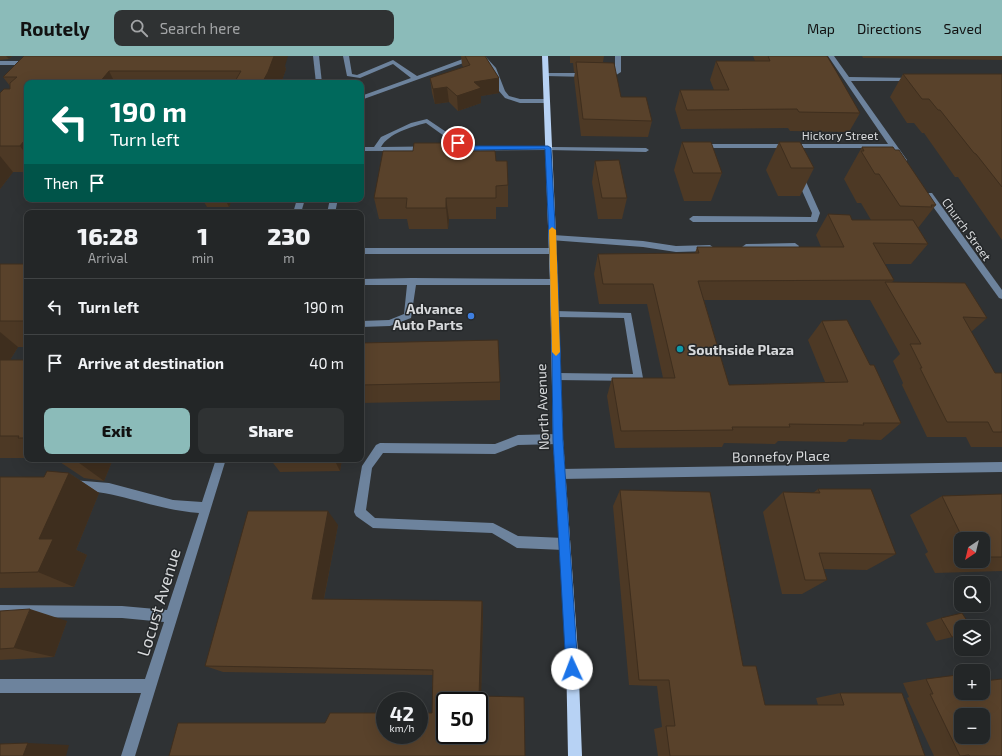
<!DOCTYPE html>
<html lang="en">
<head>
<meta charset="utf-8">
<style>
	:root { --surface:#232627; --page:#2f3233; --text:#f1f3f6; --muted:#a3a5a7; --line:#404344; --accent:#8bbbb9 }
	body { margin:0; font-family:"Exo 2",sans-serif; background:var(--page); color:var(--text); height:100vh; display:flex; flex-direction:column; font-size:15px; white-space:nowrap }
	* { box-sizing:border-box; margin:0 }
	p { font-size:13px; color:var(--muted) }
	.icon { flex:none; width:22px; height:22px; fill:none; stroke:currentColor; stroke-width:2; stroke-linecap:round; stroke-linejoin:round }
	.map { position:relative; flex:1; overflow:hidden }
	.sheet { position:absolute; left:24px; top:154px; width:340px; height:252px; display:flex; flex-direction:column; background:var(--surface); border-radius:8px; box-shadow:0 4px 16px #0002,0 0 0 1px var(--line) }
	.sheet>* { flex:none }
	.banner { position:absolute; left:24px; top:24px; width:340px; height:122px; border-radius:8px; box-shadow:0 4px 16px #0002,0 0 0 1px var(--line); background:#00695c; color:#fff; overflow:hidden }
	.needle { width:26px; rotate:215deg }
	.buttons { position:absolute; left:954px; top:476px; display:grid; gap:8px }
	.buttons a { display:grid; place-items:center; width:36px; height:36px; border-radius:8px; background:var(--surface); box-shadow:0 4px 16px #0002,0 0 0 1px var(--line); font-size:20px }
	.speed { position:absolute; left:376px; top:636px; display:flex; gap:8px; font-size:20px; font-weight:700; text-align:center }
	.speed>* { display:grid; place-content:center; width:52px; height:52px; border-radius:50%; background:var(--surface); box-shadow:0 4px 16px #0002,0 0 0 1px var(--line); line-height:1 }
	.speed small { font-size:10px; font-weight:400 }
	.speed .limit { border:2px solid #111; border-radius:6px; background:#fff; color:#111 }
	.pin { position:absolute; display:grid; place-items:center; width:34px; height:34px; color:#fff; margin:-17px; border:2px solid #fff; border-radius:50%; box-shadow:0 1px 4px #0007 }
	.me { position:absolute; width:44px; margin:-22px; rotate:358deg; stroke-linejoin:round; filter:drop-shadow(0 0 3px #0008) }
	.turn { display:flex; align-items:center; gap:14px; height:84px; padding:0 20px; font-size:18px }
	.turn .icon { width:52px; height:52px; stroke-width:2.5 }
	.turn b { display:block; font-size:28px; line-height:34px }
	.then { display:flex; align-items:center; height:38px; padding:0 20px; background:#0003; gap:8px; font-size:15px }
	.eta { display:flex; justify-content:space-evenly; align-items:center; height:68px; text-align:center }
	.eta b { font-size:24px; font-weight:800; line-height:28px }
	.action { display:flex; gap:8px; margin-top:auto; padding:8px 20px }
	.action a { flex:1; height:46px; border-radius:8px; background:var(--accent); color:#111; font-size:16px; font-weight:800; line-height:46px; text-align:center }
	.action a+a { background:var(--page); color:var(--text) }
	ul { padding:0; list-style:none }
	li { display:flex; align-items:center; gap:12px; height:56px; padding:0 20px; border-top:1px solid var(--line) }
	li div { flex:1 }
	li b { display:block; font-size:15px }
	li em { font-style:normal }
	header { display:flex; align-items:center; gap:24px; box-sizing:border-box; height:56px; padding:0 20px; background:var(--accent); color:#111 }
	header strong { font-size:19px }
	nav { display:flex; gap:22px; margin-inline-start:auto; font-size:14px }
	.search { width:280px; height:36px; background:var(--page); display:flex; align-items:center; gap:10px; box-sizing:border-box; padding:0 14px; border-radius:8px; color:var(--muted); font-size:15px }
	.map>svg:first-child { display:block }
	.lines { fill:none; stroke-linecap:round; stroke-linejoin:round }
	.minor { fill:#6d839d; fill-rule:evenodd }
	.major { fill:#b7d2f4; fill-rule:evenodd }
	.wall { fill:#4d3925; fill-rule:evenodd }
	.shaded-wall { fill:#3e2e1e }
	.building { fill:#59422b; stroke:#3e2e1e; fill-rule:evenodd }
	.route { fill:#1a73e8; stroke:#114b97 }
	.slow { fill:#f59e0b }
	.shop-dot { fill:#3f7fe0; stroke:#25282a; stroke-width:1.5 }
	.culture-dot { fill:#0f9aa8; stroke:#25282a; stroke-width:1.5 }
	.labels { text-anchor:middle; dominant-baseline:central; stroke-width:3; stroke-linejoin:round; paint-order:stroke }
	.far-street-label { font-size:12px; fill:#d7d9db; stroke:#25282a }
	.poi-label { font-size:14px; font-weight:bold; fill:#d7d9db; stroke:#25282a; text-anchor:end }
	.street-label { font-size:14px; fill:#d7d9db; stroke:#25282a }
	.near-street-label { font-size:17px; fill:#d7d9db; stroke:#25282a }
</style>
</head>
<body>
<header>
<strong>Routely</strong>
<div class="search"><svg class="icon" aria-label="search" viewBox="0 0 24 24"><circle cx="10" cy="10" r="6"/><path d="M15 15l6 6"/></svg>Search here</div>
<nav><a>Map</a><a>Directions</a><a>Saved</a></nav>
</header>
<div class="map">
<svg width="1002" height="700" viewBox="0 0 1002 700">
	<rect width="100%" height="100%" fill="#2f3234"/>
	<g class="lines">
		<!-- minor -->
		<g class="minor">
			<path d="M313,0H319L322,27H316Z"/>
			<path d="M343,0H349L352,18L357,19L393,4L417,20L471,0H485L496,12L505,35L509,40L520,43H547L550,45L547,47H520L505,42L499,35L490,13L480,1L361,44V40L411,22L393,8L360,22L347,20Z"/>
			<path d="M615,0H621V16L613,21L603,20V18L615,15Z"/>
			<path d="M828,0H834L849,21L915,22V24L913,25H851L907,104L906,106H900L891,92H699L696,90L699,88H888Z"/>
			<path d="M0,5H30L33,7L30,9H0Z"/>
			<path d="M547,17H589L592,19L589,21L545,20V18Z"/>
			<path d="M427,63L467,90L646,92L649,94L646,96L548,94L361,95V91H374L381,81L411,67ZM426,67L458,90L381,91C389,77 411,71 426,67Z"/>
			<path d="M796,117H799L803,119L820,157L817,166H693L689,163L693,160L811,161L812,157L795,119Z"/>
			<path d="M926,137H932L1002,234V243L999,242L926,141Z"/>
			<path d="M297,143H305L301,157H293Z"/>
			<path d="M330,143H338L335,157H327Z"/>
			<path d="M553,179L643,185L676,190L710,189L714,192L710,195L676,196L643,191L550,184V180Z"/>
			<path d="M795,187L799,190L798,192L746,194L742,191L746,188Z"/>
			<path d="M361,192H553L557,195L553,198H361Z"/>
			<path d="M412,222L554,223L558,226L554,229H416L411,262L390,270L361,271V265L389,264L404,258L407,229H361V223Z"/>
			<path d="M555,255L631,257L643,322L641,325L554,324L552,321L554,318L557,317L633,318L624,262L555,261L551,258Z"/>
			<path d="M558,378L562,380L563,383L562,386L558,388L518,389L495,398L383,397L372,412L366,454L375,462L493,467L518,480L564,482L568,484L570,488L568,492L564,494L517,492L492,477L373,472L356,460L354,456L362,410L376,389L380,387L495,388L518,379Z"/>
			<path d="M216,403H226L135,700H121L141,637H0V623H145L164,566L122,562L0,561V549L122,550L167,554L199,457C155,454 116,434 72,434L68,433L67,429L68,425L72,424L109,427L173,444L202,446Z"/>
			<path d="M1002,406V416L560,423L556,421L555,418L556,415L560,413Z"/>
		</g>
		<!-- major -->
		<path class="major" d="M542,0H548L558,226L563,383L578,598L582,700H568L566,598L553,383L550,226Z"/>
	</g>
	<!-- wall -->
	<g class="wall">
		<path d="M0,0H12L9,3L0,4Z"/>
		<path d="M24,0L285,10L286,13L281,27H27V116H13L0,133V37L10,33V30L3,21Z"/>
		<path d="M461,0H485L499,22V37L481,40V47L458,55L449,46L435,48L432,37L430,22L463,11L462,9Z"/>
		<path d="M570,0H604L603,6L621,41L652,65L648,81L581,80L574,22L575,16H574L573,7H570Z"/>
		<path d="M753,0H827L860,57L849,76L790,75L788,72L681,73L675,53L680,34H714L710,24L716,5H755Z"/>
		<path d="M862,0H1002V4L863,2Z"/>
		<path d="M903,18H1002V184L958,121H955L924,77H922L914,67H907L890,41Z"/>
		<path d="M682,86L722,117L711,145H684L674,114Z"/>
		<path d="M779,86L814,112L800,140H778L766,114Z"/>
		<path d="M862,91L936,149L918,172L928,188L911,208H885L894,224L892,226L987,262L971,276L995,317H1002V391H971L966,381H927L902,329L903,327L893,305L900,298L870,244H704L729,329L825,326L808,284L822,265L870,309L901,367L881,384L849,383L846,386L778,385L775,388L724,387L722,391L615,392L607,340L612,322H663L647,248H599L594,218L598,198L695,197L697,191H821L816,179L828,158L852,164H871L861,147H857L844,123Z"/>
		<path d="M450,95L496,105L508,129V151H496V163H449L448,173H409L407,163H379L374,142Z"/>
		<path d="M595,105L627,142L622,163H598L592,126Z"/>
		<path d="M202,143H232L229,151H207Z"/>
		<path d="M0,208H27V291H18L10,304H27V402H0Z"/>
		<path d="M361,287L500,326V344L361,347Z"/>
		<path d="M50,403H113L104,425L84,422L57,404H51Z"/>
		<path d="M270,403H342L340,415L280,416Z"/>
		<path d="M69,417L99,437L76,494L87,499L74,531L0,532V421H44Z"/>
		<path d="M818,433L896,498L867,514L824,513L827,524L802,538H782L763,456L783,436L813,437Z"/>
		<path d="M620,434L743,610L765,649H818L816,642L840,637L925,700H658L654,673L662,671L657,630L629,629L613,450Z"/>
		<path d="M1002,438V515L935,517L925,498L928,496L910,459L942,440ZM961,483H983V505H961Z"/>
		<path d="M338,469L324,543L482,545L483,554L481,640L525,700L325,667L432,657L433,619L223,616L205,610Z"/>
		<path d="M0,555L67,565L54,601L0,604Z"/>
		<path d="M941,562L961,571V579L936,585L926,567Z"/>
		<path d="M926,623L1002,700H934L907,642L909,641L903,627Z"/>
	</g>
	<!-- shaded-wall -->
	<g class="shaded-wall">
		<path d="M6,0H12L9,3Z"/>
		<path d="M274,0H288L285,10L286,13L281,27H262Z"/>
		<path d="M109,15L115,27H99Z"/>
		<path d="M499,22V37L481,40V47L458,55L457,40L474,26Z"/>
		<path d="M447,31L449,46L435,48L433,33Z"/>
		<path d="M27,81V100L20,90Z"/>
		<path d="M0,100L13,116L0,133Z"/>
		<path d="M446,142L449,163L448,173L446,152Z"/>
		<path d="M225,143H232L229,151Z"/>
		<path d="M0,276L18,291L0,320Z"/>
		<path d="M75,403H113L104,425L75,404Z"/>
		<path d="M334,403H342L340,415Z"/>
		<path d="M69,417L99,437L76,494L87,499L74,531L38,516L39,483Z"/>
		<path d="M328,455L338,469L322,552L312,543Z"/>
		<path d="M482,545L483,554L481,645L479,640Z"/>
		<path d="M30,553L67,565L54,601L14,592Z"/>
		<path d="M28,687L69,689L66,700H23Z"/>
	</g>
	<!-- building -->
	<g class="building">
		<path d="M24,0H274L268,16L262,27H234L241,15H109L99,27H27V81L20,90H0V37L4,33H10V27L17,21H3Z"/>
		<path d="M465,0H485L499,22L474,26L481,32L457,40L447,31L433,33L430,22L470,9Z"/>
		<path d="M768,0H827L836,15L860,57L799,56L797,53L687,54L680,34H729L716,5H770Z"/>
		<path d="M576,6L614,7L621,41H646L652,65L583,63Z"/>
		<path d="M903,18H1002V131L976,98L974,97L940,54H938L929,43H922Z"/>
		<path d="M682,86H711L722,117H693Z"/>
		<path d="M779,86H800L814,112H791Z"/>
		<path d="M414,87H450L449,95H495L496,105H507L508,129L496,130V142H446V152H406L407,142H374L383,95H413Z"/>
		<path d="M862,91H893L895,94H899L936,149H931L932,151L900,150L879,118H875L861,95H864Z"/>
		<path d="M619,104L627,142H602L595,105Z"/>
		<path d="M828,158L850,159L852,164H913L928,188L873,187L894,224L698,225L729,329L848,326L822,265L847,264L870,309H874L901,367H863L864,369L789,368L790,371H732L733,374L621,375L612,322H675L653,228H603L598,198L699,197L697,191H844Z"/>
		<rect x="0" y="208" width="27" height="57"/>
		<path d="M885,226L965,227L987,262L963,261L995,317H1002V376H993L988,366H947L920,312H922L910,288H921Z"/>
		<path d="M498,284L500,326L361,329V287Z"/>
		<path d="M0,304H27V382H18L19,380H0Z"/>
		<path d="M47,415L69,417L39,483H53L38,516L0,517V421H44Z"/>
		<path d="M818,433H871L896,498L819,497L827,524H805L783,436L820,437Z"/>
		<path d="M620,434L710,436L743,610H756L765,649H844L840,637H902L925,700H670L666,670H675L669,624H639Z"/>
		<path d="M1002,438V501H983V483H961V484L959,481H962L942,440Z"/>
		<path d="M248,455H328L312,543L482,545L479,640L524,641L525,700H169L178,667H325L330,657H385V679H419V657H432L433,614L205,610ZM445,645H479V679H445Z"/>
		<path d="M30,553L14,592L0,593V555Z"/>
		<path d="M962,557L971,571H961V579L952,581L941,562Z"/>
		<path d="M957,619L961,626V637H983V625L1002,623V700H970L969,699L960,700L930,638H933L926,623ZM961,659H983V681H961Z"/>
		<path d="M28,687L23,700H0V688Z"/>
	</g>
	<!-- route -->
	<path class="route" d="M456,86H460L466,90H548L551,92L558,226L563,384L578,613L576,617L572,619L568,617L566,613L553,384L551,226L545,93L465,94L456,88Z"/>
	<!-- slow -->
	<path class="slow" d="M552,171L556,174L560,296L556,300L552,296L549,174Z"/>
	<!-- markers -->
	<circle class="shop-dot" cx="471" cy="260" r="4"/>
	<circle class="culture-dot" cx="680" cy="293" r="4"/>
	<g class="labels">
		<!-- far-street labels -->
		<g class="far-street-label">
			<text x="840" y="79">Hickory Street</text>
			<text transform="translate(967 173) rotate(54)">Church Street</text>
		</g>
		<!-- poi labels -->
		<g class="poi-label">
			<text x="463" y="252">Advance<tspan x="463" dy="16">Auto Parts</tspan></text>
			<text x="688" y="293" text-anchor="start">Southside Plaza</text>
		</g>
		<!-- street labels -->
		<g class="street-label">
			<text transform="translate(542 351) rotate(-92)">North Avenue</text>
			<text transform="translate(781 400) rotate(-1)">Bonnefoy Place</text>
		</g>
		<!-- near-street labels -->
		<g class="near-street-label">
			<text transform="translate(158 546) rotate(-73)">Locust Avenue</text>
		</g>
	</g>
</svg>
<div class="buttons">
<a><svg class="needle" viewBox="-14 -14 28 28"><path d="M0-13l5 13h-10z" fill="#e53935"/><path d="M0 13l5-13h-10z" fill="#a3a5a7"/></svg></a>
<a><svg class="icon" aria-label="search" viewBox="0 0 24 24"><circle cx="10" cy="10" r="6"/><path d="M15 15l6 6"/></svg></a>
<a><svg class="icon" aria-label="layers" viewBox="0 0 24 24"><path d="M12 4l9 5-9 5-9-5zM3 14l9 5 9-5"/></svg></a>
<a>+</a>
<a>−</a>
</div>
<div class="speed"><div>42<small>km/h</small></div><div class="limit">50</div></div>
<div class="pin" style="left:458px;top:87px;background:#d93025"><svg class="icon" aria-label="arrive" viewBox="0 0 24 24"><path d="M6 21V4h12l-3 4 3 4H6"/></svg></div>
<svg class="me" style="left:572px;top:613px" viewBox="-20 -20 40 40"><circle r="19" fill="#fff"/><path d="M0-13L10 11 0 6-10 11z" fill="#1a73e8"/></svg>
<div class="banner">
<div class="turn"><svg class="icon" aria-label="left" viewBox="0 0 24 24"><path d="M17 20v-9H6M10 6l-5 5 5 5"/></svg><div><b>190 m</b>Turn left</div></div>
<div class="then">Then<svg class="icon" aria-label="arrive" viewBox="0 0 24 24"><path d="M6 21V4h12l-3 4 3 4H6"/></svg></div>
</div>
<section class="sheet">
<div class="eta">
<div><b>16:28</b><p>Arrival</p></div>
<div><b>1</b><p>min</p></div>
<div><b>230</b><p>m</p></div>
</div>
<ul>
<li><svg class="icon" aria-label="left" viewBox="0 0 24 24"><path d="M17 20v-9H6M10 6l-5 5 5 5"/></svg><div><b>Turn left</b></div><em>190 m</em></li>
<li><svg class="icon" aria-label="arrive" viewBox="0 0 24 24"><path d="M6 21V4h12l-3 4 3 4H6"/></svg><div><b>Arrive at destination</b></div><em>40 m</em></li>
</ul>
<div class="action"><a>Exit</a><a>Share</a></div>
</section>
</div>
</body>
</html>
